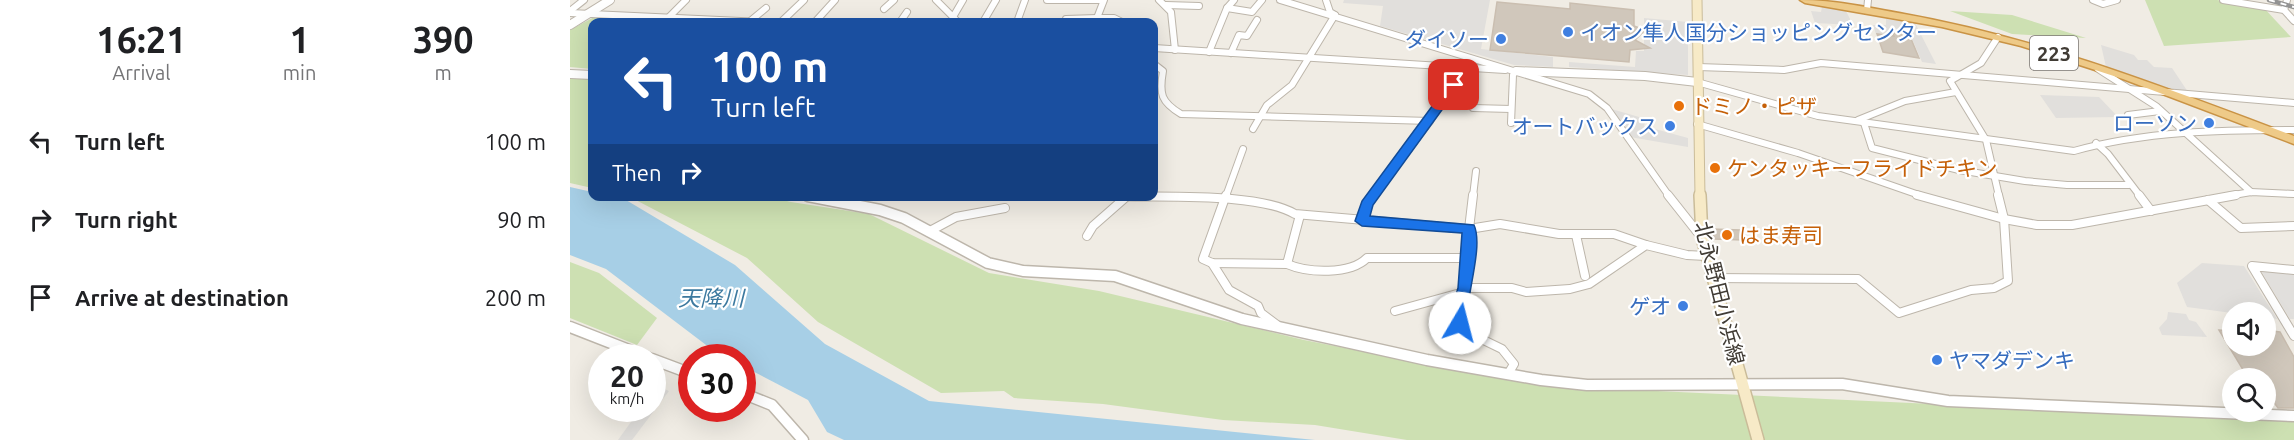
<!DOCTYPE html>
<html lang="en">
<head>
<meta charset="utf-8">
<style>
	:root { --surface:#fff; --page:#f2f2f2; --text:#202124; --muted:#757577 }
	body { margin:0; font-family:Ubuntu,"Noto Sans JP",sans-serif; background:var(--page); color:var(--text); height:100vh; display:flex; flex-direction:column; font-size:22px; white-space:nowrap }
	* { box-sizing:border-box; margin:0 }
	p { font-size:20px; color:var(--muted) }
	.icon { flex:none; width:33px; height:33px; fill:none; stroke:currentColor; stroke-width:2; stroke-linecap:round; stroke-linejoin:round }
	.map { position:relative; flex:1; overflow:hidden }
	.panel { display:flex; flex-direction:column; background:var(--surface); width:570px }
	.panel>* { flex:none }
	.top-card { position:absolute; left:18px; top:18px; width:570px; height:183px; border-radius:12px; box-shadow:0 6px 24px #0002; background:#1a4fa0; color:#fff; overflow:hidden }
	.tools { position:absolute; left:1652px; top:302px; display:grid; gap:12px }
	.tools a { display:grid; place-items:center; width:54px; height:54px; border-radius:50%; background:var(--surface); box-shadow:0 6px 24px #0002; font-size:30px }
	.speed { position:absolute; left:18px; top:344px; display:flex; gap:12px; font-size:30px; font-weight:700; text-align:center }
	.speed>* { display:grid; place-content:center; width:78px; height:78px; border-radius:50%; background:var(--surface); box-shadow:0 6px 24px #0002; line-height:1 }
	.speed small { font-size:15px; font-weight:400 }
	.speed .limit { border:9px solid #d22; background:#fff; color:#111 }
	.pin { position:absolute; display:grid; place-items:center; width:51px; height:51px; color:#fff; margin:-26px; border-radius:12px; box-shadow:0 3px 9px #0006 }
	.me { position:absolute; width:66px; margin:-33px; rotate:8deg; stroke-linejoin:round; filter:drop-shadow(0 0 4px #0008) }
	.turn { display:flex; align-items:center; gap:21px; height:126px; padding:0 24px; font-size:27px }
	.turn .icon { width:78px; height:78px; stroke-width:2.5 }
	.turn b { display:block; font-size:42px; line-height:51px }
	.then { display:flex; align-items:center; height:57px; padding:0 24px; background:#0003; gap:12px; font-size:22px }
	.eta { display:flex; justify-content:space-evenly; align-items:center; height:102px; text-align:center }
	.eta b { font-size:36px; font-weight:700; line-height:42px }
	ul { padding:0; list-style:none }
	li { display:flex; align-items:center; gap:18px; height:78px; padding:0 24px }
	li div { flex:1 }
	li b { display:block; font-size:22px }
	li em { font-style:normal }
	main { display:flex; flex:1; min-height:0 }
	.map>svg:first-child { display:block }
	.green { fill:#cde0b2 }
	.parking { fill:#e1dfdc }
	.water { fill:#a7cfe6 }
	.building { fill:#d0c7bb; stroke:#cabeb0; stroke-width:1.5 }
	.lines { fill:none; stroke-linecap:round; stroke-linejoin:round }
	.minor-far1-casing { stroke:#bdb6ab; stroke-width:8 }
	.minor-casing { stroke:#bdb6ab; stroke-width:10 }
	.tertiary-far1-casing { stroke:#bdb6ab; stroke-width:10 }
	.tertiary-casing { stroke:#bdb6ab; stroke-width:13 }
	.secondary-far1-casing { stroke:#cabc99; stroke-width:11 }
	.secondary-casing { stroke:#cabc99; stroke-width:14 }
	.trunk-casing { stroke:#c99345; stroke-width:3 }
	.minor-far1 { stroke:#fff; stroke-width:6 }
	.minor { stroke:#fff; stroke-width:8 }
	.tertiary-far1 { stroke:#fff; stroke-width:8 }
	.tertiary { stroke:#fff; stroke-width:10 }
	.secondary-far1 { stroke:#f7eac7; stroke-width:9 }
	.secondary { stroke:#f7eac7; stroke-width:11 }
	.trunk { fill:#eeca88; fill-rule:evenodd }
	.rail-casing { stroke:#939393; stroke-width:4.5 }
	.rail { stroke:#fff; stroke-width:2; stroke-dasharray:6; stroke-linecap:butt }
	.route { fill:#1a73e8; stroke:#114b97; stroke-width:1.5 }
	.shop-dot { fill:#3f7fe0; stroke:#fff; stroke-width:2 }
	.food-dot { fill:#e8710a; stroke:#fff; stroke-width:2 }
	.labels { text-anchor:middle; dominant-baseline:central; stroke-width:4.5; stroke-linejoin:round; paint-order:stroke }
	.shield { fill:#fff; stroke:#7a7672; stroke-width:1.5 }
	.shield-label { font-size:20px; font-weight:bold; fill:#413c35 }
	.shop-label { font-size:21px; fill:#366cbe; stroke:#fff; text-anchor:end }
	.food-label { font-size:21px; fill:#c56008; stroke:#fff; text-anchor:start }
	.street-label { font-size:21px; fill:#413c35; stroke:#fff }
	.water-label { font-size:22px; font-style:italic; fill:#3c799f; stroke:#fff }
</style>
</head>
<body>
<main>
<section class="panel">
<div class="eta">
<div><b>16:21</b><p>Arrival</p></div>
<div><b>1</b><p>min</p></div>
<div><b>390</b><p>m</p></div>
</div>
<ul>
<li><svg class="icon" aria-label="left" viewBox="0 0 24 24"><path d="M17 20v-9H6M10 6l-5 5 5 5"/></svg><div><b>Turn left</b></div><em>100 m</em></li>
<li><svg class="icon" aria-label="right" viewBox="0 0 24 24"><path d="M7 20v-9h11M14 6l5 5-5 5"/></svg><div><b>Turn right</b></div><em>90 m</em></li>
<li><svg class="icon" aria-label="arrive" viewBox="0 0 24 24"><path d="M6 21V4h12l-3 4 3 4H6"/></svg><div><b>Arrive at destination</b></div><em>200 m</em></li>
</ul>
</section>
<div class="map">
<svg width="1724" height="440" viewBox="0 0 1724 440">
	<rect width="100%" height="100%" fill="#f0ece4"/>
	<!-- green -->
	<g class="green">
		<path d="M1575,0H1647L1693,7L1721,37L1594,46Z"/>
		<path d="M1380,11L1442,15L1516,38L1442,34Z"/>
		<path d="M28,15L120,21L22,22V69L0,67V30Z"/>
		<path d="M0,77L22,78V188L0,183Z"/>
		<path d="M60,197H201L221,202L299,214L419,273L529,291L734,340L924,377L1044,389L1724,421V440H837L745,425L653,420L533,404L444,398L434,391L371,393L248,322L177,258Z"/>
		<path d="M0,262L29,273L87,318L67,345L0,318Z"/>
	</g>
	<!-- parking -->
	<g class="parking">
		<path d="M774,0H920L911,49L983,57V67L944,65L810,26L813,6L773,3Z"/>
		<path d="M1252,7L1276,11L1283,25L1245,23L1241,11L1251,12Z"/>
		<path d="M1074,18L1118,22V75L999,67V62L1065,67L1066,51H1074Z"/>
		<path d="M1316,19L1345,23L1366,64L1352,62L1340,34H1306L1303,25H1316Z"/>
		<path d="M1531,45L1564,55L1568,60H1577L1584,67L1602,68L1618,92L1601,90L1536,67Z"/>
		<path d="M1470,95L1529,97L1548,117L1486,118Z"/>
		<path d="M1038,108L1076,119L1074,126L1118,138V147L1060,137Z"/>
		<path d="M1632,263L1674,266L1707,319L1695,317V312L1662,313L1617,307L1607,283Z"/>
		<path d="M1691,271L1724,274V319H1720Z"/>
		<path d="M1598,312L1616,314L1619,320L1626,322L1637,337L1592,335L1589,328L1597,319Z"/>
		<path d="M88,386L99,391L62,440H48L71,408H82L83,393Z"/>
	</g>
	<!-- water -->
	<path class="water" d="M0,187L22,192V196L56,200L165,265L255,344L359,401L745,440H274L257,432L238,400L173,366L172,357H156L144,351L36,269L0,255Z"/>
	<!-- building -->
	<g class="building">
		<path d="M927,2L1000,9V3L1064,10V26L1075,30L1065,40L1080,48L1060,50L1059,62L920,50Z"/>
		<path d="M1323,33L1339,34L1349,58L1313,52L1307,34L1324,36Z"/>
		<path d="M1142,229L1170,230L1172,240L1144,239Z"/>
		<path d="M1649,330L1662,331V345H1695V330L1710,332L1724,357V408H1708L1695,390V378H1678Z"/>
	</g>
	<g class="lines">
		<!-- minor-far1 casing -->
		<g class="minor-far1-casing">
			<g id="minor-far1">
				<path d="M366,0L388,22"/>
				<path d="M477,0H534L527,18H544L552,22"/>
				<path d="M589,0L601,12L605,50"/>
				<path d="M710,0L1019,94L1037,108L1099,196"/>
				<path d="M756,0L760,12L765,15"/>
				<path d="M1523,0L1533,4L1547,0"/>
				<path d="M1653,0L1714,10L1724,21"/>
				<path d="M596,5L629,6"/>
				<path d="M657,8L682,12L692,0"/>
				<path d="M314,9L324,0"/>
				<path d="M1297,10L1298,0"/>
				<path d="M1714,10L1717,0"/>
				<path d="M0,11L14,0"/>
				<path d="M0,13L192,22"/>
				<path d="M383,17L393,0"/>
				<path d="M97,19L116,0"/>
				<path d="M496,19L527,18"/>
				<path d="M179,22L196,8"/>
				<path d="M211,22L234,0"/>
				<path d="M245,22L265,0"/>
				<path d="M330,22L337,12"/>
				<path d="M413,22L426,0"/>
				<path d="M447,22L455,0"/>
				<path d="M1428,37L1411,63L1380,81L1416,140L1429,196"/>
				<path d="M584,48L935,70"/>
				<path d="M639,52L657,8L664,0"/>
				<path d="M661,53L669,35L677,36L687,20"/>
				<path d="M584,64L593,71C589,94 591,102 611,114L860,121"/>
				<path d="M1128,67L1214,70L1251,63L1724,103"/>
				<path d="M1528,69L1586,106L1681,192"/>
				<path d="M1127,82L1248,116L1504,151C1575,131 1651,130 1724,130"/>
				<path d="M903,108L941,109"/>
				<path d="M1558,115L1590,111"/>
				<path d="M1288,120L1335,101L1386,92"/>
				<path d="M941,123L943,75L946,71"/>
				<path d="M1294,123L1302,148L1389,170L1455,181L1497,185H1559"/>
				<path d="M1127,124L1228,153L1352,196"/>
				<path d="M683,129L697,105L722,85L765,15"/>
				<path d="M1526,143L1538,154L1570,196"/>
				<path d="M547,196H552"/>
				<path d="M656,196L673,149"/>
				<path d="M803,196L860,121L896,67"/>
				<path d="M903,196L906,171"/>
				<path d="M1658,196L1681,192L1724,194"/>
			</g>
		</g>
		<!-- minor casing -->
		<g class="minor-casing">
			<g id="minor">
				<path d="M656,195L633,259L642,263L717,264L730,215"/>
				<path d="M903,195L899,229L930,224L989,234H1044L1076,245"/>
				<path d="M1098,195L1132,238"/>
				<path d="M1347,195L1434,219L1467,225H1502L1666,195"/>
				<path d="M1569,195L1581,211"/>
				<path d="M547,196C593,198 687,192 725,214L899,229L895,288L889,311L890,323L897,332L932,349L944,364L938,374"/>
				<path d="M1638,200L1671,228L1724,226"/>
				<path d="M792,221L797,204L804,195"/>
				<path d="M360,231L386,217L435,208"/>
				<path d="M1006,235L1015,276"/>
				<path d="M517,236L523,226L556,197"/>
				<path d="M642,263L659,290L688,306L691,313L707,325"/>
				<path d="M717,264C738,273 780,275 797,258H897"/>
				<path d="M1724,270L1682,266L1724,336"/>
				<path d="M1143,278L1288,279L1329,313L1401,290L1424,288L1438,281L1434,219L1428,195"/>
				<path d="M895,288H942L956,292L1000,289L1019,284L1076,245L1117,255L1136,256"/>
				<path d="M825,311L894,292"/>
			</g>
		</g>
		<!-- tertiary-far1 casing -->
		<g class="tertiary-far1-casing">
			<g id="tertiary-far1">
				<path d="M0,25L40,0"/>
				<path d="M946,71L1075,76L1127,82"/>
				<path d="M0,74L22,75"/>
			</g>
		</g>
		<!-- tertiary casing -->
		<g class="tertiary-casing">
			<g id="tertiary">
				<path d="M238,196L310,210L334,218L418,263L453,271L545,276L672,319L857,360L971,380L1017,385L1272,384L1378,401L1724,416"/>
				<path d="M0,327L77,357"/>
				<path d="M82,359L122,374"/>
				<path d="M172,393L202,405L233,440"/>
			</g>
		</g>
		<!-- secondary-far1 casing -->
		<g class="secondary-far1-casing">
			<path id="secondary-far1" d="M1127,0L1130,196"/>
		</g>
		<!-- secondary casing -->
		<g class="secondary-casing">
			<path id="secondary" d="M1130,195L1132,238L1188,440"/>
		</g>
		<!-- trunk casing -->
		<g class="trunk-casing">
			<path id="trunk" d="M1230,0C1265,0 1300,8 1334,14C1469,38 1596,88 1724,136V144L1553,79L1451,46L1372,27L1235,3Z"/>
		</g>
		<!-- minor-far1 -->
		<use href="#minor-far1" class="minor-far1"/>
		<!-- minor -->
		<use href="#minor" class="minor"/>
		<!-- tertiary-far1 -->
		<use href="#tertiary-far1" class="tertiary-far1"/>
		<!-- tertiary -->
		<use href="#tertiary" class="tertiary"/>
		<!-- secondary-far1 -->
		<use href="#secondary-far1" class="secondary-far1"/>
		<!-- secondary -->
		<use href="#secondary" class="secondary"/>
		<!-- trunk -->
		<use href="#trunk" class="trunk"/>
		<!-- rail casing -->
		<g class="rail-casing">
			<path id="rail" d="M1699,0L1724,7"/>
		</g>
		<!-- rail -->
		<use href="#rail" class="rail"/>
	</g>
	<!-- route -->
	<path class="route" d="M884,81L890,85L803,205L800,216L904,225C914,247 895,298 897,323L890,329L882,323L881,311L888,288L892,233L792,226L785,221L792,201L880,82Z"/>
	<!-- markers -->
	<g class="shop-dot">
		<circle cx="998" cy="32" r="6"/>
		<circle cx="931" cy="39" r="6"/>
		<circle cx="1639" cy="123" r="6"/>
		<circle cx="1100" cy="126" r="6"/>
		<circle cx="1113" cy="306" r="6"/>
		<circle cx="1367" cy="360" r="6"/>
	</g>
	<g class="food-dot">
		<circle cx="1109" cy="106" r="6"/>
		<circle cx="1145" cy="168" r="6"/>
		<circle cx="1157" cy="235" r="6"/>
	</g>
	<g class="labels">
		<!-- shield labels -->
		<rect class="shield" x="1460" y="36" width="48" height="34" rx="4.5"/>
		<g class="shield-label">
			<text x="1484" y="53">223</text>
		</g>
		<!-- shop labels -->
		<g class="shop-label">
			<text x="1010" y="32" text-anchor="start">イオン隼人国分ショッピングセンター</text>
			<text x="919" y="39">ダイソー</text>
			<text x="1627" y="123">ローソン</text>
			<text x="1088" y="126">オートバックス</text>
			<text x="1101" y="306">ゲオ</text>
			<text x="1379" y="360" text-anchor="start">ヤマダデンキ</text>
		</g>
		<!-- food labels -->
		<g class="food-label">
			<text x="1121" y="106">ドミノ・ピザ</text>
			<text x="1157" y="168">ケンタッキーフライドチキン</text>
			<text x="1169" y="235">はま寿司</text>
		</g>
		<!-- street labels -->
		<g class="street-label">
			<text transform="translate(1150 293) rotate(76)">北永野田小浜線</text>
		</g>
		<!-- water labels -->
		<g class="water-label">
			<text x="141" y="297">天降川</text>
		</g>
	</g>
</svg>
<div class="tools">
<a><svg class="icon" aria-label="sound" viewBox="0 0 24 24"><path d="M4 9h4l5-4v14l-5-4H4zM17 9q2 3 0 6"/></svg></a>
<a><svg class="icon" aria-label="search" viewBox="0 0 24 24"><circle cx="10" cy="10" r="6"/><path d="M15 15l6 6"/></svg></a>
</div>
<div class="speed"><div>20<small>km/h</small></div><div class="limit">30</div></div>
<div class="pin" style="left:884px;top:85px;background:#d93025"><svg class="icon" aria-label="arrive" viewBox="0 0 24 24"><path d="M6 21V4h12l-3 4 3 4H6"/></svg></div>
<svg class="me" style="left:890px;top:323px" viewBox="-20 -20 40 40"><circle r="19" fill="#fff"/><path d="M0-13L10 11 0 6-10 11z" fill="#1a73e8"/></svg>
<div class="top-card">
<div class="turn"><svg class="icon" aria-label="left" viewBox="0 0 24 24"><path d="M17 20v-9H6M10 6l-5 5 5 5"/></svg><div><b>100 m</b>Turn left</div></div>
<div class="then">Then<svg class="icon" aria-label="right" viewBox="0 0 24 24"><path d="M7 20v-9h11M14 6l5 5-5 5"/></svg></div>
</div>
</div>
</main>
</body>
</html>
